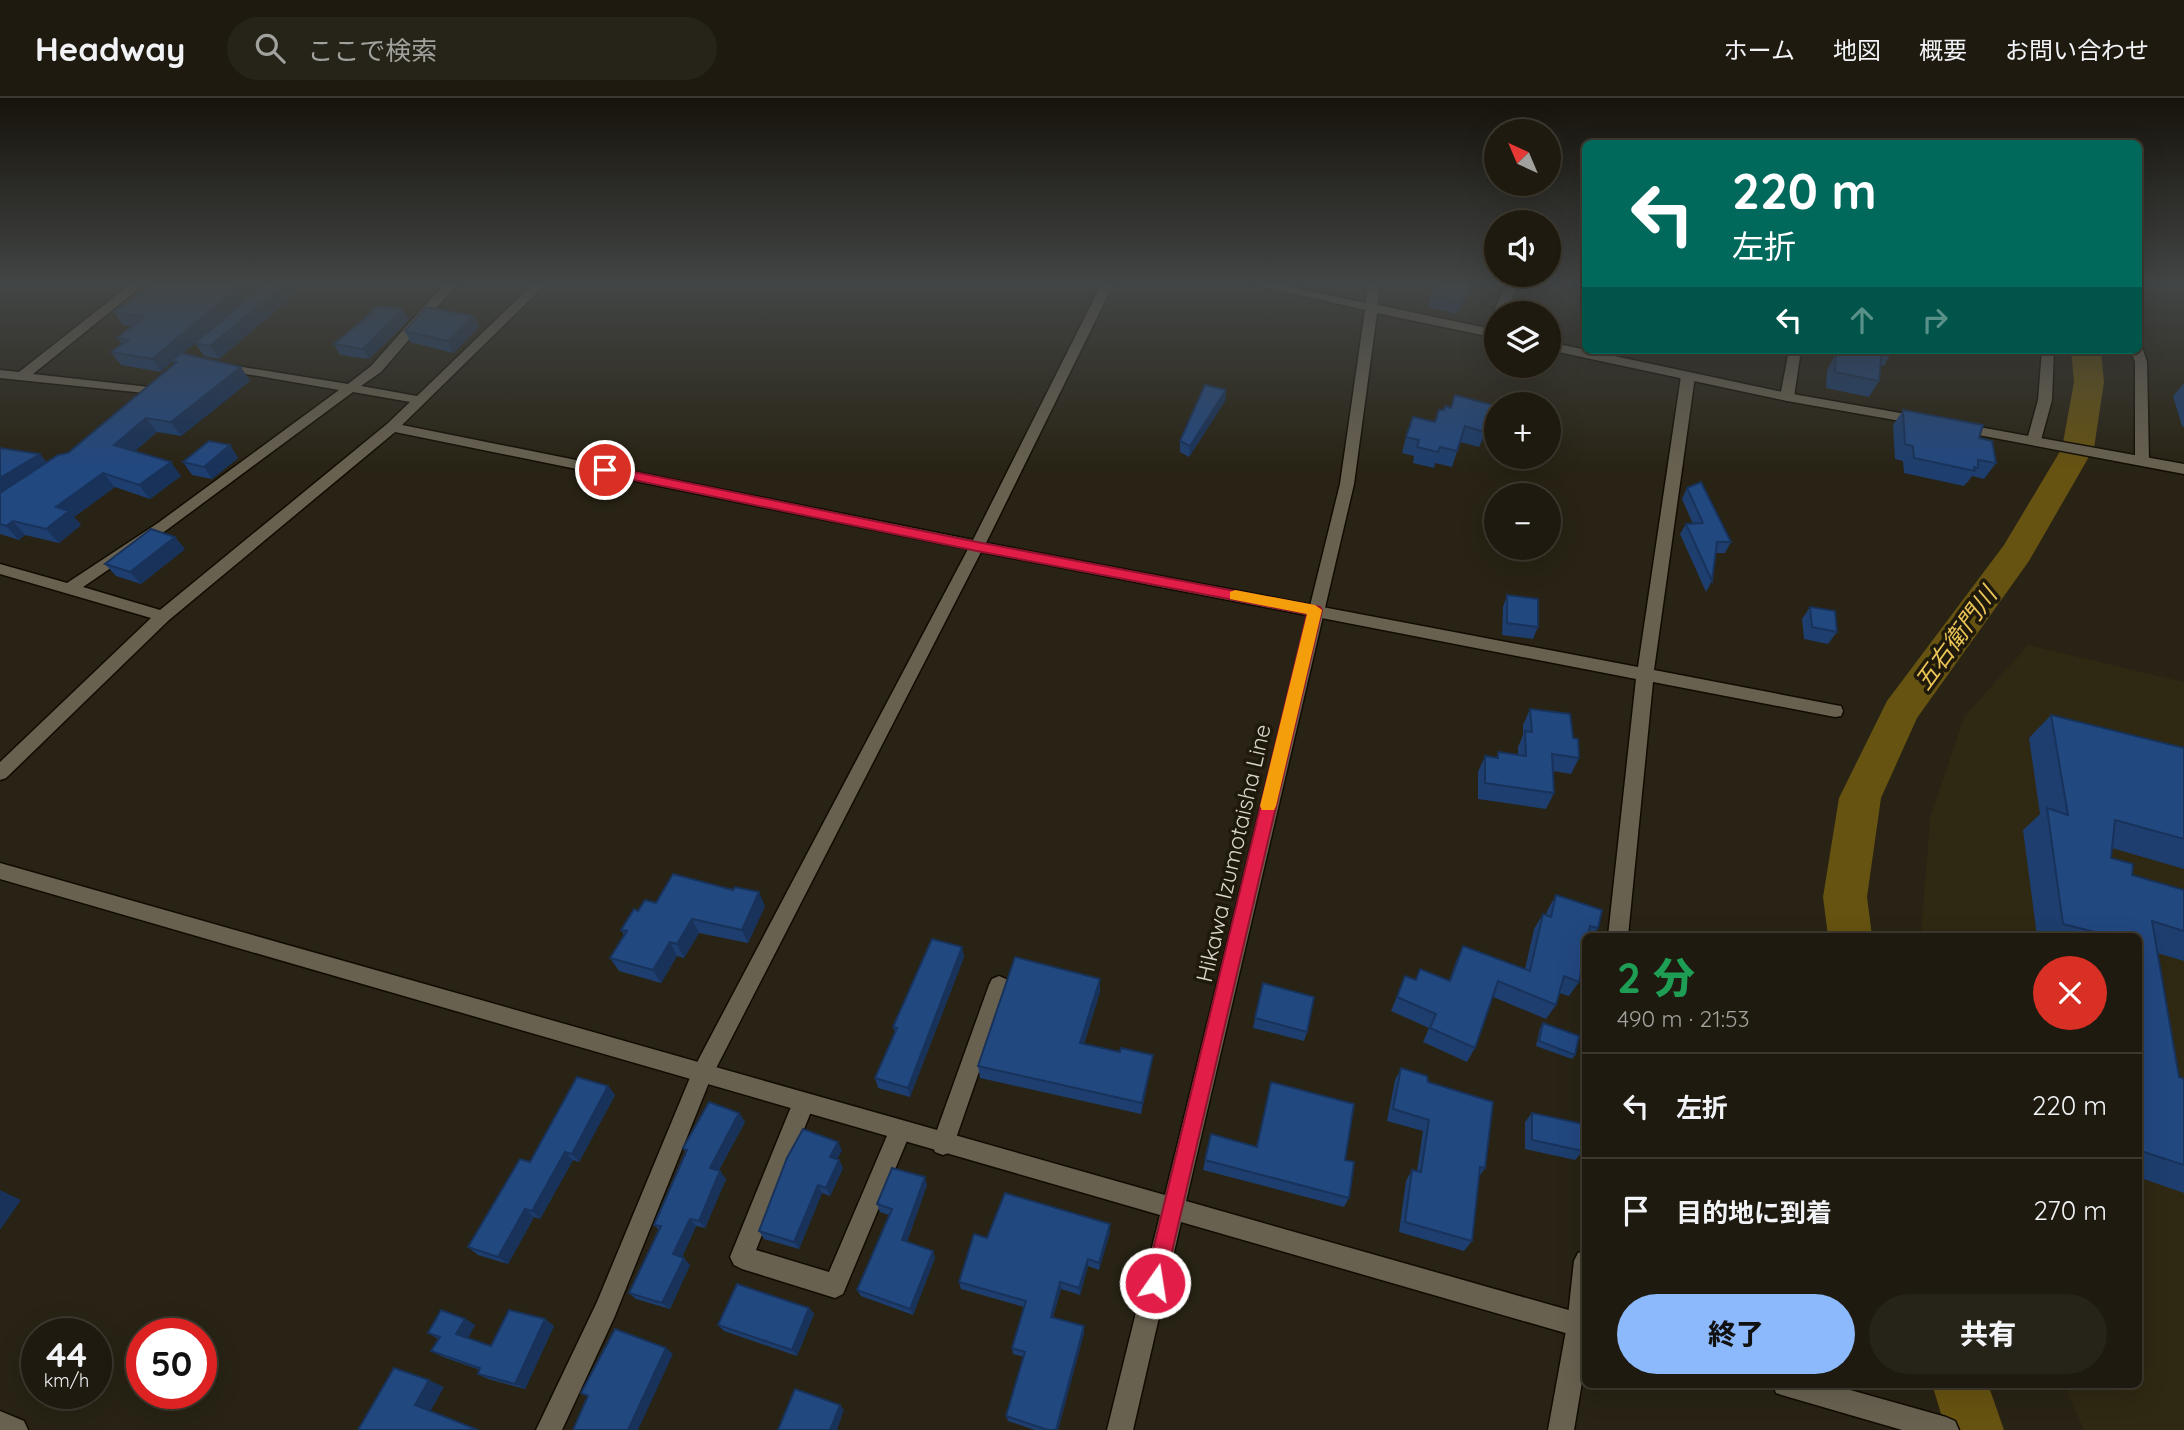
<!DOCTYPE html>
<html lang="ja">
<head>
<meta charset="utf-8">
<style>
	:root { --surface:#1e1a0f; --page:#262318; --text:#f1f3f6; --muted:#a1a19e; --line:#3c382f; --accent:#8cb9fc }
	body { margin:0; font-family:Quicksand,"Noto Sans JP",sans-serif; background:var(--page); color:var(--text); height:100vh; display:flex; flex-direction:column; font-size:26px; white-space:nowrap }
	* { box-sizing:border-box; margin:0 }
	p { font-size:23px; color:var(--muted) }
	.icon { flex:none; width:38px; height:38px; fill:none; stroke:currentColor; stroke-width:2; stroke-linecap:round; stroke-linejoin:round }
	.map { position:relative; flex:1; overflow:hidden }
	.drawer { position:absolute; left:1582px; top:835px; width:560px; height:455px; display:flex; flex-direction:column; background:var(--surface); border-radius:10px; box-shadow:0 7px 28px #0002,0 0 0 2px var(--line) }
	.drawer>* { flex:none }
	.hud { position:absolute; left:1582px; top:42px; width:560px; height:214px; border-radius:10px; box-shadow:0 7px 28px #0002,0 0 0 2px var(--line); background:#00695c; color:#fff; overflow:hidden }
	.needle { width:46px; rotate:316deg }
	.controls { position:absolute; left:1484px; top:21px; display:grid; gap:14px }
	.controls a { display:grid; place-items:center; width:77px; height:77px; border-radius:50%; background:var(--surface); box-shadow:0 7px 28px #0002,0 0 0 2px var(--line); font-size:35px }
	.speed { position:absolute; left:21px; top:1220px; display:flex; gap:14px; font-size:35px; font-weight:700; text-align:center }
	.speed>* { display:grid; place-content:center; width:91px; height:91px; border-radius:50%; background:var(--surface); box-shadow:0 7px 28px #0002,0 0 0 2px var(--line); line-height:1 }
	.speed small { font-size:18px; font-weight:400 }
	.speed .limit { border:10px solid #d22; background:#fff; color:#111 }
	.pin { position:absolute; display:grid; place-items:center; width:60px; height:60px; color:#fff; margin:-30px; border:4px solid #fff; border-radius:50%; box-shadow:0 2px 7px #0007 }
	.me { position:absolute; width:77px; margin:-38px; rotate:13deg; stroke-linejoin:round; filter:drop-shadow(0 0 5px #0008) }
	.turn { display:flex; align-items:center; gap:24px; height:147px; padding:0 35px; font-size:32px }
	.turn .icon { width:91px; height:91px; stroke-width:2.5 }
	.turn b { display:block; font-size:49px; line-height:60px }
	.lanes { display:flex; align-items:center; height:66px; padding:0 35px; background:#0003; justify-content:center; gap:35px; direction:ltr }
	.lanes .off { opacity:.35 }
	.round { display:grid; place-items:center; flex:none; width:74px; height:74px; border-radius:37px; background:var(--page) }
	.summary { display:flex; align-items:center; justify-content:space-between; height:119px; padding:0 35px }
	h1 { font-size:42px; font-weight:800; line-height:52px; color:#1e9e55 }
	.action { display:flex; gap:14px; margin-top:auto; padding:14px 35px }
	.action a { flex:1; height:80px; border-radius:42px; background:var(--accent); color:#111; font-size:28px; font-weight:800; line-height:80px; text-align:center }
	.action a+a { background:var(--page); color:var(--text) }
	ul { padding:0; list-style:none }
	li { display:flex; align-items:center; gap:21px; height:105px; padding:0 35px; border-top:2px solid var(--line) }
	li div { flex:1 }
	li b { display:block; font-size:26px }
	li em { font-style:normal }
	header { display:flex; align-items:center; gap:42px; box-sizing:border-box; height:98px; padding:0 35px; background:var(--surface); border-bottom:2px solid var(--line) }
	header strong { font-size:33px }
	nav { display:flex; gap:38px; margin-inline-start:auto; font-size:24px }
	.search { width:490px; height:63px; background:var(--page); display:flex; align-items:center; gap:18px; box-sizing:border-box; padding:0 24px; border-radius:38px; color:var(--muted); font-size:26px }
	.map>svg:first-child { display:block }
	.built { fill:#2f2812 }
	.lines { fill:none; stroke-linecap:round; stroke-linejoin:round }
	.river { fill:#665211; fill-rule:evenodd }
	.street-casing { stroke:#110c01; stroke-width:3 }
	.secondary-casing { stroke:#110c01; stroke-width:3 }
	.street { fill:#686150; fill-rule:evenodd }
	.secondary { fill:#686150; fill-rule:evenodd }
	.wall { fill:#1d3e6e }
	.shaded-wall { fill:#18325a }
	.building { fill:#224880; stroke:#18325a; stroke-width:2 }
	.route { fill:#e11d48; stroke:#92132f; stroke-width:2 }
	.slow { fill:#f59e0b }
	.labels { text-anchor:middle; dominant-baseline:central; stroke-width:7; stroke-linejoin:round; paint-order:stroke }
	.street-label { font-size:23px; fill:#d9d6cc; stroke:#1f190b }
	.water-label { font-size:24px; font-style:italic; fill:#eac456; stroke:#1f190b }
</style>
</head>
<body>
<header>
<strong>Headway</strong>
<div class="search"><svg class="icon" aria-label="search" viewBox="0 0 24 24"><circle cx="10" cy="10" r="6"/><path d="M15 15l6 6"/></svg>ここで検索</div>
<nav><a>ホーム</a><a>地図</a><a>概要</a><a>お問い合わせ</a></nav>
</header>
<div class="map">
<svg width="2184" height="1332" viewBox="0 0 2184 1332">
	<rect width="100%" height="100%" fill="#282314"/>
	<!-- built -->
	<path class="built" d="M2028,547L2184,584V1332H2084L2064,1286H2138V838H1921L1930,720L1964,619Z"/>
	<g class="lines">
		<!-- river -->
		<g class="river">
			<path d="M2071,252H2101L2104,284L2094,350L2029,463L1917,620L1881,700L1867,799L1872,838H1828L1823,799L1839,700L1887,603L2004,447L2062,350L2074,284Z"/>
			<path d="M1932,1286H1988L2004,1332H1946Z"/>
		</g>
		<!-- street casing -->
		<g class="street-casing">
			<g id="street">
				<path d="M132,185H146L33,276L149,289L154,290V296L0,280V272L19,274Z"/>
				<path d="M445,185H458L381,274L361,288L417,298L534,185H547L402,327L973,442L1102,185H1114L986,445L1638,569L1681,278L1683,275H1693L1695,278L1654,572L1835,607L1841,608L1843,613L1841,618L1835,619L1653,584L1628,838H1608L1636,581L981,454L710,982L614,1220L562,1332H536L597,1204L694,970L968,451L395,334L169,522L6,680L0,682V664L151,520L0,476V466L67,485L158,425L339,292L223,272L218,271V265L348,286L371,268ZM353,294L410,304L387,326L160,512L83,489L168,431Z"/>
				<path d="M1507,185H1519L1505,215L1495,218L1493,215Z"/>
				<path d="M2138,249L2143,252L2147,264L2149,362L2142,366L2135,362V264L2131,252H2138Z"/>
				<path d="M1789,252H1801L1794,299L1787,303L1780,299Z"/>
				<path d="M2042,252H2054L2052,302L2041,342L2034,346L2027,342L2038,302Z"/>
				<path d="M999,878L1006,881L1009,887L954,1046L951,1054L943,1057L935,1054L932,1046L989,887L992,881Z"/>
				<path d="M803,996L811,999L814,1006L756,1152L829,1174L892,1026L900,1022L908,1026L911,1033L843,1196L835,1200L742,1171L734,1167L730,1159L795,999Z"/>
				<path d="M1586,1152V1260L1574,1332H1548L1567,1227L1574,1163L1578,1155Z"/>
				<path d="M0,1313L24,1323L28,1332H0Z"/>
			</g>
		</g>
		<!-- secondary casing -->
		<g class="secondary-casing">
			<g id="secondary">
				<path d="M1248,185H1272L1366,205L1368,185H1380L1378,207L1496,232V240L1377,215L1354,386L1186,1103L1586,1217V1241L1181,1124L1133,1332H1107L1160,1117L0,781V765L1165,1097L1340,386L1365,212Z"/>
				<path d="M1549,244L1787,295L1923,319L1930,323L1923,327L1787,303L1549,252Z"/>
				<path d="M1957,325L2184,366V376L1952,332V326Z"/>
				<path d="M1773,1286H1829L1946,1319L1955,1323L1959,1332H1902L1785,1298L1776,1295Z"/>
			</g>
		</g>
		<!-- street -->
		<use href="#street" class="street"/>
		<!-- secondary -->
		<use href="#secondary" class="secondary"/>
	</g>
	<!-- wall -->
	<g class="wall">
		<path d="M48,185H86L80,189Z"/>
		<path d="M153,185H332L327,190L307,186L219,261L204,258L195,245L183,255L250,283L181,338L157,334L135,353L181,378L150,401L115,389L74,419L81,427L59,445L25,437L19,442L0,436V350L46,365L68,355L174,267L172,264L161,274L121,267L111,254L122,246L117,240L132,228L123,227L114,214Z"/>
		<path d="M1471,193L1457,216L1428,209L1431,197Z"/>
		<path d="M403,211L409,222L369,261L340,257L334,246Z"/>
		<path d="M474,218L479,229L453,255L410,244L405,233Z"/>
		<path d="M1835,252H1893L1884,268L1881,267L1879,283L1869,299L1826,290L1827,272L1834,259Z"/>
		<path d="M1926,252H1941L1940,254Z"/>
		<path d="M2183,286H2184V329L2182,328L2173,298Z"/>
		<path d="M1226,292L1225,303L1189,359L1180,354V343Z"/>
		<path d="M1496,308V316L1494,325L1488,330L1479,349L1460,344L1452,369L1435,365L1434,370L1413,365L1414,358L1402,355L1406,339L1435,324L1444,312L1451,310Z"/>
		<path d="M1903,312L1979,340L1996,365L1984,381L1972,378L1967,385H1966L1964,388L1904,375L1903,363L1895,361L1893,327Z"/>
		<path d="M230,347L238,360L212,381L192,377L183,364Z"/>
		<path d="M1687,390L1731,444L1725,455H1716L1712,483L1706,494L1680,436L1686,426H1693L1682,401Z"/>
		<path d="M185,451L141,486L116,478L105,466Z"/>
		<path d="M1507,497L1538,529L1533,541L1502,537L1503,509Z"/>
		<path d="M1810,509L1837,534L1828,546L1804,541L1802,521Z"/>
		<path d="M1530,611L1573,640L1579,660L1571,676L1553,673L1554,695L1546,711L1478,701V674L1485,658L1496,660L1498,654L1518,657V649L1523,637V627Z"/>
		<path d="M2051,617L2184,650V771L2112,750L2111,760L2132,777L2184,792V863L2157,855L2179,979L2184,981V1095L2138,1079V838H2037L2023,732L2040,716L2029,640Z"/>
		<path d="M1556,797L1598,830L1593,838H1586L1579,884L1569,898L1559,895L1556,907L1546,921L1493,899L1475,950L1467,964L1423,944L1429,930L1391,913L1405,878L1415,882L1420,871L1449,883L1456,863L1463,848L1525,871L1534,831L1543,816L1546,817L1547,813Z"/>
		<path d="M765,808L748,845L699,835L684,860L677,858L661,885L619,873L610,860L624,837L621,832L638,813Z"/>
		<path d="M962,849L964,859L910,999L878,990L875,980L895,935L893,929Z"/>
		<path d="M1100,881V894L1084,946L1151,969L1141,1016L980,980L978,968Z"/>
		<path d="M1263,885L1307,934L1304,943L1253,930Z"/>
		<path d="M1543,925L1575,957L1572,961L1536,948L1540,930Z"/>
		<path d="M1401,970L1428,984L1485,1070L1479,1079L1472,1143L1464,1153L1399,1134L1406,1083L1412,1072L1417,1073L1423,1033L1387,1023L1395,982Z"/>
		<path d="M1271,984L1345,1062L1349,1100L1344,1109L1203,1072L1211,1036L1256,1049Z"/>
		<path d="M608,988L615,997L579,1064L573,1062L540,1121L534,1119L508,1166L478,1157L468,1149L530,1064Z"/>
		<path d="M739,1015L745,1024L719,1072L726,1081L705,1130L696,1128L682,1159L690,1167L670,1211L636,1201L629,1195L659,1132L654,1127L686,1055L683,1050Z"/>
		<path d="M1532,1015L1583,1053L1575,1062L1525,1051V1024Z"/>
		<path d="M842,1052L837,1061L839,1062L843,1070L830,1098L822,1095L799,1151L764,1141L759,1133Z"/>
		<path d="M927,1087L907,1144L933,1153L935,1160L913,1217L861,1198L857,1192L889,1117L880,1114L877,1106Z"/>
		<path d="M1110,1134L1099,1172L1088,1168L1080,1197L1061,1191L1053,1219L1084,1228V1235L1058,1332H1035L1008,1323L1006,1318L1024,1259L1013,1256L1012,1250L1024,1209L961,1191L959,1184Z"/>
		<path d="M809,1210L814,1216L797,1258L724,1233L718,1227Z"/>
		<path d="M465,1221L475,1227L468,1240L491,1248L545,1221L554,1228L525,1291L488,1281L478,1276L480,1272L443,1259L431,1253L438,1241L428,1235Z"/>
	</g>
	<!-- shaded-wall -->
	<g class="shaded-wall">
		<path d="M78,185H86L80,189Z"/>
		<path d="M244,185H268L174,263H171L172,264L161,274L152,261Z"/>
		<path d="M286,185H306L307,186L219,261L210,248Z"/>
		<path d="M325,185H332L327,190Z"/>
		<path d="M1471,185H1473L1471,193L1457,216L1460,204Z"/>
		<path d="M403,211L409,222L369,261L363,251Z"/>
		<path d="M474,218L479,229L453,255L447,243Z"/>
		<path d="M241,269L250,283L181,338L171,324Z"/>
		<path d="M1226,292L1225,303L1189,359L1190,348Z"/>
		<path d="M1496,311V316L1494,325L1488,330L1479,349L1490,317Z"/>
		<path d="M146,320L157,334L125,361L114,347Z"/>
		<path d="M230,347L238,360L212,381L204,369Z"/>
		<path d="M40,356L49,367L0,397V380Z"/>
		<path d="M171,364L181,378L150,401L139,387Z"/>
		<path d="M103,375L115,389L74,419L81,427L59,445L46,431L56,409Z"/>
		<path d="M13,423L25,437L19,442L6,428Z"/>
		<path d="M175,439L185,451L141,486L130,474Z"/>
		<path d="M759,794L765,808L748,845L742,832Z"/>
		<path d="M692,821L699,835L684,860L677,846Z"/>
		<path d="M670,844L677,858L661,885L653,872Z"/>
		<path d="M962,849L964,859L910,999L908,990Z"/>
		<path d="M1100,881V894L1080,957V945Z"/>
		<path d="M1153,957L1151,969L1141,1016L1142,1005Z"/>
		<path d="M608,988L615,997L579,1064L572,1056Z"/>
		<path d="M739,1015L745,1024L715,1078L710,1070Z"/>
		<path d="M838,1044L842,1052L834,1067L830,1059Z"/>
		<path d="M565,1054L573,1062L540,1121L532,1113Z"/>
		<path d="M839,1062L843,1070L830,1098L826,1090Z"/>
		<path d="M720,1073L726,1081L705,1130L699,1123Z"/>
		<path d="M925,1079L927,1087L905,1149L902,1142Z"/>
		<path d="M818,1087L822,1095L799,1151L794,1144Z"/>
		<path d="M0,1092L21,1102L0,1132Z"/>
		<path d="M525,1111L534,1119L508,1166L498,1159Z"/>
		<path d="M690,1121L696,1128L680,1164L673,1156Z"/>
		<path d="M1110,1126V1134L1099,1172V1165Z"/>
		<path d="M933,1153L935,1160L913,1217L910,1211Z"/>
		<path d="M684,1160L690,1167L670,1211L662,1205Z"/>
		<path d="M1088,1161V1168L1080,1197L1079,1190Z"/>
		<path d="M1060,1184L1061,1191L1051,1225V1219Z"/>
		<path d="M809,1210L814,1216L797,1258L792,1252Z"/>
		<path d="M465,1221L475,1227L467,1242L456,1236Z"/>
		<path d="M545,1221L554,1228L525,1291L515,1286Z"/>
		<path d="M1084,1228V1235L1058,1332H1056Z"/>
		<path d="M666,1250L673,1256L638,1332H628Z"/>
		<path d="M429,1282L444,1289L430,1314L415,1307Z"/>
		<path d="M840,1307L844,1312L837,1332H830Z"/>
	</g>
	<!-- building -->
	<g class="building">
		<path d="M153,185H244L152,261L111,254L128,242L117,240L144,219L114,214Z"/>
		<path d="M266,185H286L210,248L195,245Z"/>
		<path d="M1438,185H1471L1460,204L1431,197Z"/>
		<path d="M377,208L403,211L363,251L334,246L363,222Z"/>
		<path d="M426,209L474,218L447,243L405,233Z"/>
		<path d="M1843,252H1882L1879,283L1835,274L1836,255L1843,257Z"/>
		<path d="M181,255L241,269L171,324L146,320L114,347L171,364L139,387L103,375L56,409L69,413L46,431L13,423L6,428L0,426V395L58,357L68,355L177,264L171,263Z"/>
		<path d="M1205,287L1226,292L1190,348L1180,343Z"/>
		<path d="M1455,297L1496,308V311L1490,317L1492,318L1484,334L1465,328L1457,353L1440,349L1438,354L1417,349L1419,342L1406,339L1413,319L1435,324L1439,312H1444L1445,308L1451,310Z"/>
		<path d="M1903,312L1983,327L1979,340L1992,343L1996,365L1978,362V370L1974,369L1975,373L1914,360L1913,348L1905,346Z"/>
		<path d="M209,343L230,347L204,369L183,364Z"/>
		<path d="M0,350L40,356L0,380Z"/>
		<path d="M1701,384L1731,444H1717L1712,483L1686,426L1703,425L1687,390Z"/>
		<path d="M151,431L175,439L130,474L105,466Z"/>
		<path d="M1507,497L1538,501V529L1507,525Z"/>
		<path d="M1810,509L1835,513L1837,534L1812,529Z"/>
		<path d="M1530,611L1570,616L1573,640L1578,641L1579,660L1552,656L1554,695L1485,685V658L1498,660V654L1526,658L1525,633L1532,634Z"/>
		<path d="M2051,617L2184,650V741L2115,722L2111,760L2133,766L2132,777L2184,792V833L2152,823L2179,979L2184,981V1067L2138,1052V838H2095V834L2063,826L2047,710L2068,717Z"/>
		<path d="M673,776L733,792L735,789L759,794L742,832L692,821L677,846L670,844L653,872L610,860L627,833L621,832L634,811L638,813L645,802L656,805Z"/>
		<path d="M1556,797L1602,812L1598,830L1590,828L1588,838H1586V849L1579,884L1564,878L1556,907L1498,883L1475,950L1430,930L1436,916L1397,899L1405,878L1416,882L1420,871L1450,883L1463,848L1530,873L1543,816L1551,819Z"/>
		<path d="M932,841L962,849L908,990L875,980L897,930L893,929Z"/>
		<path d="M1015,859L1100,881L1080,945L1120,954L1121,950L1153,957L1142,1005L978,968Z"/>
		<path d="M1263,885L1314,899L1307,934L1255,920Z"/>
		<path d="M1543,925L1579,938L1575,957L1539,943Z"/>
		<path d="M1401,970L1427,978L1428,984L1493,1004L1485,1070L1480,1069L1472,1143L1405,1124L1412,1072L1421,1074L1429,1022L1393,1011Z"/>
		<path d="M577,979L608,988L572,1056L565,1054L532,1113L525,1111L498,1159L468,1149L520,1061L530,1064Z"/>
		<path d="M1271,984L1354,1006L1345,1062L1354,1064L1349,1100L1205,1062L1211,1036L1257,1049Z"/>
		<path d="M709,1004L739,1015L710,1070L720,1073L699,1123L690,1121L673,1156L684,1160L662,1205L629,1195L661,1128L654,1127L687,1052L683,1050Z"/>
		<path d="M1532,1015L1583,1026V1053L1532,1042Z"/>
		<path d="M803,1031L838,1044L830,1059L839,1062L826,1090L818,1087L794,1144L759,1133L787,1060Z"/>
		<path d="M892,1070L925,1079L902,1142L933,1153L910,1211L857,1192L892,1111L877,1106Z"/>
		<path d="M1005,1095L1110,1126L1099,1165L1088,1161L1079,1190L1060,1184L1051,1219L1084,1228L1056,1332H1048L1006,1318L1025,1254L1012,1250L1026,1203L959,1184L974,1136L987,1140Z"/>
		<path d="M737,1186L809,1210L792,1252L718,1227Z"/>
		<path d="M441,1212L465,1221L456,1236L491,1248L509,1212L545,1221L515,1286L478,1276L480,1270L431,1253L440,1239L428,1235Z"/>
		<path d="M615,1231L666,1250L628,1332H573L588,1298L581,1295Z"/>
		<path d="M394,1270L429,1282L415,1307L478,1332H358Z"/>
		<path d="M795,1291L840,1307L830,1332H778Z"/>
	</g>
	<!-- sky -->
	<linearGradient id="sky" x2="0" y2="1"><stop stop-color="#16130b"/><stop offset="0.5" stop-color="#424545"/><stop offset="1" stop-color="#424545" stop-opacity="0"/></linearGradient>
	<rect width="2184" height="372" fill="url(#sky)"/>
	<!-- route -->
	<path class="route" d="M605,368L977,444L1320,509L1322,512L1163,1192L1155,1195L1148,1192L1145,1185L1307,516L977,453L600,375L599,372Z"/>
	<!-- slow -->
	<path class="slow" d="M1235,492L1315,507L1322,512L1276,708L1274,712H1262L1260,708L1307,516L1230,501V494Z"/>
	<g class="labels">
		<!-- street labels -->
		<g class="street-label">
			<text transform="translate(1233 755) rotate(-77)">Hikawa Izumotaisha Line</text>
		</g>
		<!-- water labels -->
		<g class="water-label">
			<text transform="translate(1955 540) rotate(-54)">五右衛門川</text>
		</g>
	</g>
</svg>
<div class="controls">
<a><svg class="needle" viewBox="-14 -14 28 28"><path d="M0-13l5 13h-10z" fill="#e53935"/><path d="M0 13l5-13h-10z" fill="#a1a19e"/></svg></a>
<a><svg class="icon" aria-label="sound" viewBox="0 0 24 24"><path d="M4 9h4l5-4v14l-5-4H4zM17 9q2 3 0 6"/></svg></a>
<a><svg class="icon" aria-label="layers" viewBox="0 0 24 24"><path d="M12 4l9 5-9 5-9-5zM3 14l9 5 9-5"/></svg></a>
<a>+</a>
<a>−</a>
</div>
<div class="speed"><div>44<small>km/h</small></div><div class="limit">50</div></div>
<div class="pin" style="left:605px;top:372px;background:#d93025"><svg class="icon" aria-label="arrive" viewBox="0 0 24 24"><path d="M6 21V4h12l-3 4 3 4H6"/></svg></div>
<svg class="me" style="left:1155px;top:1185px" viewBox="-20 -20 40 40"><circle r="17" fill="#e11d48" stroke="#fff" stroke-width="3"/><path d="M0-11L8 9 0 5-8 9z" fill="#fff"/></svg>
<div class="hud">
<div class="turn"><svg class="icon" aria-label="left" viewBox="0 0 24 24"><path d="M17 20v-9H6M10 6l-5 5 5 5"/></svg><div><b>220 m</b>左折</div></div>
<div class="lanes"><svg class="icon" aria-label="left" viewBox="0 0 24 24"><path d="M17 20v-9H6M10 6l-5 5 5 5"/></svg><svg class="icon off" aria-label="ahead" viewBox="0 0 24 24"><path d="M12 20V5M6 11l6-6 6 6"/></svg><svg class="icon off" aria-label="right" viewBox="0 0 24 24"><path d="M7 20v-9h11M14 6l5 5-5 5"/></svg></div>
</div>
<section class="drawer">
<div class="summary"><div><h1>2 分</h1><p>490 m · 21:53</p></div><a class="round" style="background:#d93025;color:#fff"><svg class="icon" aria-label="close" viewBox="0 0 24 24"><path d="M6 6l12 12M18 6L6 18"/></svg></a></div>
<ul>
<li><svg class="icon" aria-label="left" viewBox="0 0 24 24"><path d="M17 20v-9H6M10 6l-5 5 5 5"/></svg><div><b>左折</b></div><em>220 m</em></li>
<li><svg class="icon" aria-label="arrive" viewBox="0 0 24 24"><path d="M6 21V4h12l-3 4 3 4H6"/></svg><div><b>目的地に到着</b></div><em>270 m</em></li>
</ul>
<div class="action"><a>終了</a><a>共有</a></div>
</section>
</div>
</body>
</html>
